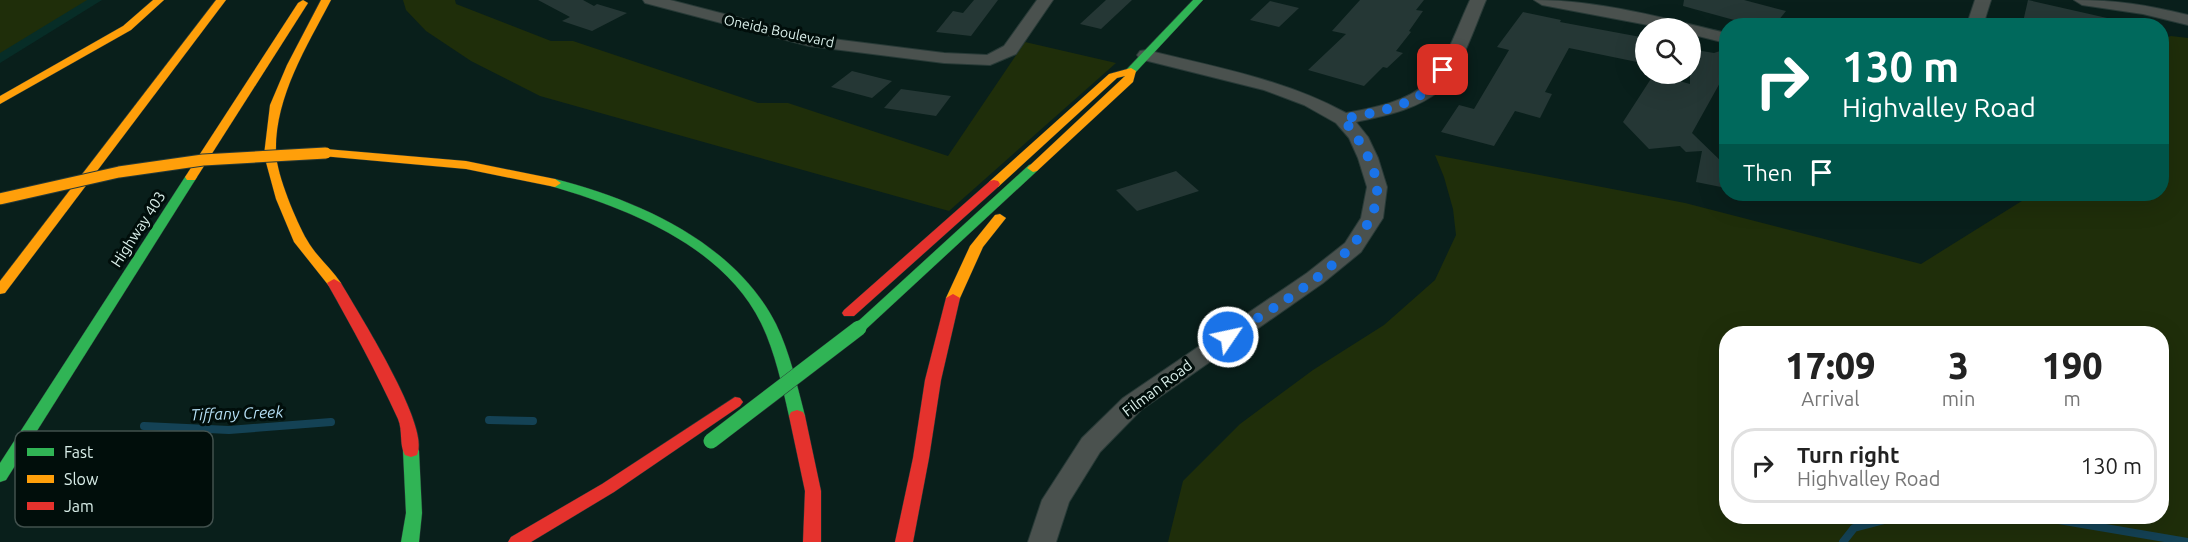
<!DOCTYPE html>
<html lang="en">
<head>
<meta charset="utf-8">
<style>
	:root { --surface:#fff; --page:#f2f2f2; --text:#222; --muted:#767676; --line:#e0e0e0 }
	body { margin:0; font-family:Ubuntu,sans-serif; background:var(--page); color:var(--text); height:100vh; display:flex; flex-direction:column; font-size:22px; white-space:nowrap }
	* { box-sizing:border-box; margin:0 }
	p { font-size:20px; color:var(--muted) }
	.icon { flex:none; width:33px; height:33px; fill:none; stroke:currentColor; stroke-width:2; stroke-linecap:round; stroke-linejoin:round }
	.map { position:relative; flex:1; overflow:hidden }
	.panel { position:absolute; left:1719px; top:326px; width:450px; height:198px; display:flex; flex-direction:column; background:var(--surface); border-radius:24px; box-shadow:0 6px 24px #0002 }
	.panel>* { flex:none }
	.hud { position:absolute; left:1719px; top:18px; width:450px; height:183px; border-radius:24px; box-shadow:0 6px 24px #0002; background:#00695c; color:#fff; overflow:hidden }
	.tools { position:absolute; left:1635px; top:18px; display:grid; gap:12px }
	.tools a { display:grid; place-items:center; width:66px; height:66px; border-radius:50%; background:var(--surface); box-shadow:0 6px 24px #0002; font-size:30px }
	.pin { position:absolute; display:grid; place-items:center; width:51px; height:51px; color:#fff; margin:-26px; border-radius:12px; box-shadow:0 3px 9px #0006 }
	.me { position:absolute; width:66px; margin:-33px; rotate:56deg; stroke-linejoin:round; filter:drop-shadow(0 0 4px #0008) }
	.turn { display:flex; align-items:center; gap:21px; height:126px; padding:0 24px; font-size:27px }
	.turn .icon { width:78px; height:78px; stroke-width:2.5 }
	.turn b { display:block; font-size:42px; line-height:51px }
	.then { display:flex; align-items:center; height:57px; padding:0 24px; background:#0003; gap:12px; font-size:22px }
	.eta { display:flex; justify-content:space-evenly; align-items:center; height:102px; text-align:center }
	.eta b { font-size:36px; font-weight:800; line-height:42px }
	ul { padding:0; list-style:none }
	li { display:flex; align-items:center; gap:18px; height:75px; margin:0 12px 9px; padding:0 12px; border:3px solid var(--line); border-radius:24px }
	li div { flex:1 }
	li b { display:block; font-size:22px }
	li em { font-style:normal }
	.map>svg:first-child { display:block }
	.built { fill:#072d27 }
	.green { fill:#1f2e0a; fill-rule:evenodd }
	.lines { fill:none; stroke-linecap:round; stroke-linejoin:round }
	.stream { stroke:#144255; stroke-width:8 }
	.building { fill:#253735 }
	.street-casing { stroke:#283a37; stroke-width:2 }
	.fast-casing { stroke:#283a37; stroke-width:1 }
	.slow-casing { stroke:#283a37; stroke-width:1 }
	.jam-casing { stroke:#283a37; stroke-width:1 }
	.street { fill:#4a514e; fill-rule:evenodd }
	.fast { fill:#30b455; fill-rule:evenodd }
	.slow { fill:#ff9f0a; fill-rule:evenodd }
	.jam { fill:#e5322d; fill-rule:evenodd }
	.fast-bridge-casing { stroke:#283a37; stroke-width:16; stroke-linecap:butt }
	.slow-bridge-casing { stroke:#283a37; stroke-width:13; stroke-linecap:butt }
	.fast-bridge { stroke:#30b455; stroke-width:15 }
	.slow-bridge { stroke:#ff9f0a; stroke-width:11 }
	.route { stroke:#1a73e8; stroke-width:10; stroke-dasharray:0 18 }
	.labels { text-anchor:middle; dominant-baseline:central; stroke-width:6; stroke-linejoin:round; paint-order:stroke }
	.far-street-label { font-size:14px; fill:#d9eee9; stroke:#010e0b }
	.street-label { font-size:15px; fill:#d9eee9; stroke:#010e0b }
	.water-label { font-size:16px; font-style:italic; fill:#b4def4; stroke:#010e0b }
	.key { fill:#010e0b; stroke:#42514e; stroke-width:1.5 }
	.key-label { font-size:16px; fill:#d9eee9 }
</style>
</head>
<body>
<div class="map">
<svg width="2188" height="542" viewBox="0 0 2188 542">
	<rect width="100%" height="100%" fill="#091f1b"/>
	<!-- built -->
	<path class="built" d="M0,0H102L0,63Z"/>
	<!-- green -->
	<g class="green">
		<path d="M0,0H87L0,53Z"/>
		<path d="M403,0H455L456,4L551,41H573L758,103H788L948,156L1025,42L1116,63L949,211L540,96L471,61L426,31L406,10Z"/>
		<path d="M2171,36L2188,38V542H1168L1183,481L1240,424L1313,370L1384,325L1435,280L1456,235L1453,209L1444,177L1435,155L1685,203L1921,264L2033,194H2162V39ZM1726,333H2162V516H1726Z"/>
	</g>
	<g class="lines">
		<!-- stream -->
		<g class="stream">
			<path d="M489,420L533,421"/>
			<path d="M144,426L229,430L331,422"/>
			<path d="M2035,516L2188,542"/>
			<path d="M1843,542L1854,528L1900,516"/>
		</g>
	</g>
	<!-- building -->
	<g class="building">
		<path d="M538,0H583L594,6L597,4L627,13L592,31L562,21L570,17Z"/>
		<path d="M974,0H998L971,36L936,32L953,11L963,13Z"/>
		<path d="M1106,0H1132L1101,29L1080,24Z"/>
		<path d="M1360,0H1424L1416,10L1423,11L1409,31L1411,32L1396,51L1403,53L1387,68L1383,67L1364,86L1308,70L1346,34L1332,31Z"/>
		<path d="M1684,0H1744L1786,11L1774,26H1756L1683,6Z"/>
		<path d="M2028,0L2107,18L2106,26H2037L2023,22Z"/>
		<path d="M1270,1L1299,8L1279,27L1250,20Z"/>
		<path d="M1523,12L1561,20L1560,22L1646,38L1642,63L1569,48L1545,92L1552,94L1540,118L1515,111L1494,146L1441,132L1459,105L1474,109L1509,50L1497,47Z"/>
		<path d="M1690,49L1714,53L1726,49V72L1692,133L1726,166V188L1696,182L1702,151L1686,152L1680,146L1649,149L1623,122L1654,74L1690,84Z"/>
		<path d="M852,71L892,81L872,98L831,87Z"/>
		<path d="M901,89L951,96L936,116L884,108Z"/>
		<path d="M1176,171L1199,191L1137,211L1116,190Z"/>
	</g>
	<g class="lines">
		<!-- street casing -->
		<g class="street-casing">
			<g id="street">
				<path d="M643,0H670L809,36L944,53L987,55L1004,46L1037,0H1053L1016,54L990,65L944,63L809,46L645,3Z"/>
				<path d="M1470,0H1486C1475,26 1460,73 1439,91C1416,110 1383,116 1356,122L1368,137L1378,158L1387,187L1383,218L1361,252L1323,283L1141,410L1100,452L1069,502L1056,542H1028L1042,500L1082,438L1123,398L1307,273L1345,243L1361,218L1367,187L1358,158L1349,138L1336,123L1304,105L1264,90L1140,59L1137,55L1140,51L1146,50C1214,67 1284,79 1346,113C1373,108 1407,102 1428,82C1444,67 1460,21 1470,0Z"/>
				<path d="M1534,0C1598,0 1664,18 1726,33V43L1690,34V28H1664L1542,5Z"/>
				<path d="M1975,0H1991L1985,19L1980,26H1963L1969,18Z"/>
				<path d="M2074,0C2116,0 2147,5 2188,15V25L2143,14L2082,5Z"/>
			</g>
		</g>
		<!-- fast casing -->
		<g class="fast-casing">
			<g id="fast">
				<path d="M1193,0H1203L1135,73H1127V69Z"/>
				<path d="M1033,164L1037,165L1039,168L1037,171L864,331H854L852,328L854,325L1029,165Z"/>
				<path d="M191,173L197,177L6,480L0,482V463L185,177Z"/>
				<path d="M555,179C638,200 735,243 776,324C790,353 797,385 805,416L803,420H791L789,416C782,385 775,352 761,323C723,246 629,209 551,186L549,183L551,180Z"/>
				<path d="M411,445L417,447L419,451L422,513L419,542H401L406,513L403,451L405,447Z"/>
			</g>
		</g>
		<!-- slow casing -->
		<g class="slow-casing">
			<g id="slow">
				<path d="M153,0H164L131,30L0,104V96L123,26Z"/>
				<path d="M216,0H226L5,293L0,294V281Z"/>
				<path d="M303,0L308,3L197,177L195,180H187L185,177L298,3Z"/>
				<path d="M321,0H331C306,48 274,98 276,154C277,175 296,221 307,240C316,256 331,268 341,283L334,287L329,286L294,242L276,199L264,155L270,105L287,65Z"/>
				<path d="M1131,68L1136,71L1133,82L1037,171L1033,172L1027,168L1125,76L1117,78L998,187H990L988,184L990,181L1109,74Z"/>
				<path d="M326,149L466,161L555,179L561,183L555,187L466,169L322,156L320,153L322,150Z"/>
				<path d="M1000,214L1006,218L983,247L960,298L958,301H948L946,298L970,246L995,215Z"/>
			</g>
		</g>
		<!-- jam casing -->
		<g class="jam-casing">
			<g id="jam">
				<path d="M994,180L998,181L1000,184L998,187L854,316H844L842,313L844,310L990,181Z"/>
				<path d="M334,279L341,283C357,311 432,428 417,455L411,457L405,455C399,445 403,431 398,419C376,371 353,329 327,283Z"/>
				<path d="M953,294L960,298L941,380L929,458L913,542H895L913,458L925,380L946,298Z"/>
				<path d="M735,397L740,398L743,402L740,406L614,492L531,542H508L511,537L602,484Z"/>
				<path d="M797,410L803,412L805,416L821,491V542H803L805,491L789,416L791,412Z"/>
			</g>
		</g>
		<!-- street -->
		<use href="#street" class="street"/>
		<!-- fast -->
		<use href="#fast" class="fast"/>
		<!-- slow -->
		<use href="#slow" class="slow"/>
		<!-- jam -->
		<use href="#jam" class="jam"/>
		<!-- fast-bridge casing -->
		<g class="fast-bridge-casing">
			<path id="fast-bridge" d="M711,441L859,328"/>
		</g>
		<!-- slow-bridge casing -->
		<g class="slow-bridge-casing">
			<path id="slow-bridge" d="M0,199L119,172L203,160L326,153"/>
		</g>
		<!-- fast-bridge -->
		<use href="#fast-bridge" class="fast-bridge"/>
		<!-- slow-bridge -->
		<use href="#slow-bridge" class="slow-bridge"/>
	</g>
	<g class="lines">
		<!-- route -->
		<path class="route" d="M1228,337C1274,306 1380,251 1377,188C1376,164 1357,136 1343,119C1373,113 1409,107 1433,86C1437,83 1440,75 1443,70"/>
	</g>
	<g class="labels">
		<!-- far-street labels -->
		<g class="far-street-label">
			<text transform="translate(779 31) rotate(12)">Oneida Boulevard</text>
		</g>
		<!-- street labels -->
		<g class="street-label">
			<text transform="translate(138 229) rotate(-57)">Highway 403</text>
			<text transform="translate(1157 388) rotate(-37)">Filman Road</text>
		</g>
		<!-- water labels -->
		<g class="water-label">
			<text transform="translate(237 413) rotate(-2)">Tiffany Creek</text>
		</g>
	</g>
	<!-- legend -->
	<rect x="15" y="431" width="198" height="96" rx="9" class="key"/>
	<rect x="27" y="448" width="27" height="8" fill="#30b455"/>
	<rect x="27" y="475" width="27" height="8" fill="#ff9f0a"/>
	<rect x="27" y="502" width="27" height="8" fill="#e5322d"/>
	<g class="key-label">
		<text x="64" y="458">Fast</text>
		<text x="64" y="485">Slow</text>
		<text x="64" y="512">Jam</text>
	</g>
</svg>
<div class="tools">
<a><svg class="icon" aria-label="search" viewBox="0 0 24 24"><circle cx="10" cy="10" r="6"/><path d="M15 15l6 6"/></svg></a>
</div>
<div class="pin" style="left:1443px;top:70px;background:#d93025"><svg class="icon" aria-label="arrive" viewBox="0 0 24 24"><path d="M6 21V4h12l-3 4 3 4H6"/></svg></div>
<svg class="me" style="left:1228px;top:337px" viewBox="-20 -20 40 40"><circle r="17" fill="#1a73e8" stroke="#fff" stroke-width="3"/><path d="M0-11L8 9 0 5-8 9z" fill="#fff"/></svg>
<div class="hud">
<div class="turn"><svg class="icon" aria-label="right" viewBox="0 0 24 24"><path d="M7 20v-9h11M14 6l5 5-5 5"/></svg><div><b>130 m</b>Highvalley Road</div></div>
<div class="then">Then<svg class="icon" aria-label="arrive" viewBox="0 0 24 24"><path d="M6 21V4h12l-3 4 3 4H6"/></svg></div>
</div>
<section class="panel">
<div class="eta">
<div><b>17:09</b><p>Arrival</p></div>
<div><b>3</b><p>min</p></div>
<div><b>190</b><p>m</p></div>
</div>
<ul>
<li><svg class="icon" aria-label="right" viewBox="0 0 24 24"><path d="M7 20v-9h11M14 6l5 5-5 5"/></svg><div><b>Turn right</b><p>Highvalley Road</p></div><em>130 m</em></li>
</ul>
</section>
</div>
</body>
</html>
